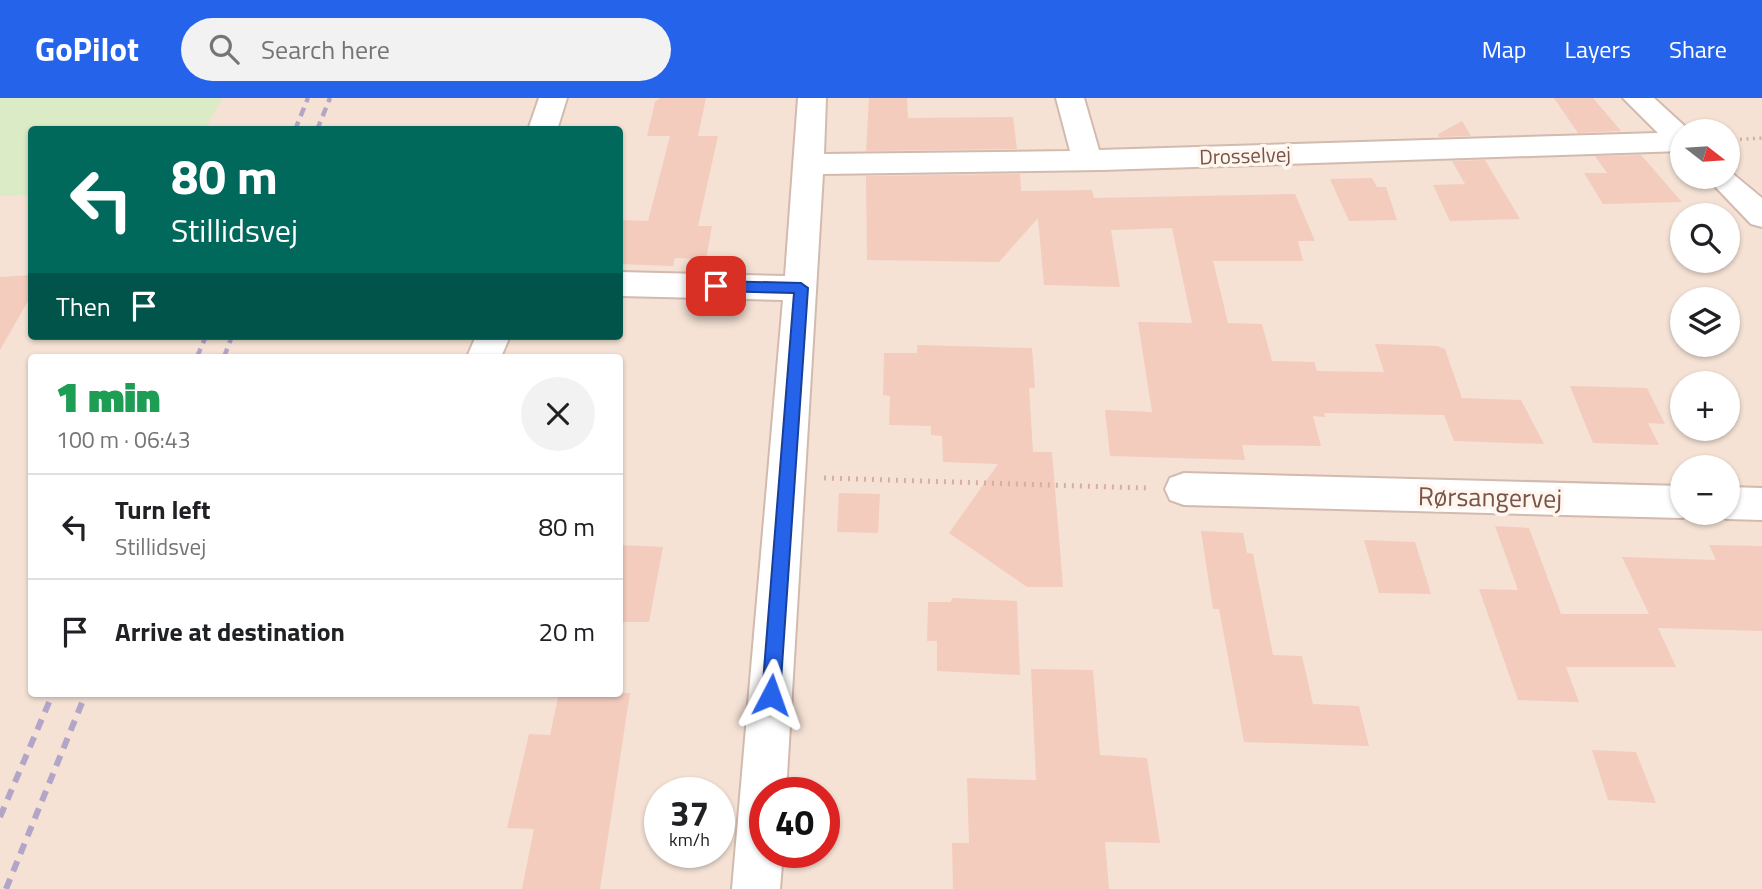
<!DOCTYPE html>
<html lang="en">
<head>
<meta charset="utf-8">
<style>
	:root { --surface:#fff; --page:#f2f2f2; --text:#202124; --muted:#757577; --line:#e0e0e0; --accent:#2563eb }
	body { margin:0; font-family:"Titillium Web",sans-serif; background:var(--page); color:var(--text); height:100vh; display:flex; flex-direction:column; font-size:26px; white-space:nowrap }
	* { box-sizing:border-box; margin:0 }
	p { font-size:23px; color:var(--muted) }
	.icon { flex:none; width:38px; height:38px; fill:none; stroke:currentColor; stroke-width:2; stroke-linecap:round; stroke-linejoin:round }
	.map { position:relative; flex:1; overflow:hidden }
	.details { position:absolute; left:28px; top:256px; width:595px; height:343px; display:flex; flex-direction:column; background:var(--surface); border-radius:7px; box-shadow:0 2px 5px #0004 }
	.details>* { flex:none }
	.banner { position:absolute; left:28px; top:28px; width:595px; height:214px; border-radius:7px; box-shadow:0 2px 5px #0004; background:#00695c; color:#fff; overflow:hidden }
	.needle { width:46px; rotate:107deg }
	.buttons { position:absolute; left:1670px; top:21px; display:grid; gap:14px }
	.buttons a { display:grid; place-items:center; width:70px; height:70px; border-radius:50%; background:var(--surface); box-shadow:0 2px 5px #0004; font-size:35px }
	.speed { position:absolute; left:644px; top:679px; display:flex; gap:14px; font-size:35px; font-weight:700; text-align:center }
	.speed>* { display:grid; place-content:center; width:91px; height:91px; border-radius:50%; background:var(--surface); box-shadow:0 2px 5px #0004; line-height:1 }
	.speed small { font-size:18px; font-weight:400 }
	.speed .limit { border:10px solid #d22; background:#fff; color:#111 }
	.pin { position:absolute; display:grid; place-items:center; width:60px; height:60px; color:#fff; margin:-30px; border-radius:14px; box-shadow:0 4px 10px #0006 }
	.me { position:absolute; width:77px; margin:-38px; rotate:4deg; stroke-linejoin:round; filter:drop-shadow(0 0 5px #0008) }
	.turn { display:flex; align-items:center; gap:24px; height:147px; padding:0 28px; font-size:32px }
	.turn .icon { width:91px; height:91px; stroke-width:2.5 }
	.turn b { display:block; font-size:49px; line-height:60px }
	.then { display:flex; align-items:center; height:66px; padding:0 28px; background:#0003; gap:14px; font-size:26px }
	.round { display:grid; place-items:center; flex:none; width:74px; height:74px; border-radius:37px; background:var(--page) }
	.headline { display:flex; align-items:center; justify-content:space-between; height:119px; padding:0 28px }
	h1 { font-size:42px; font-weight:800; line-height:52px; color:#1e9e55 }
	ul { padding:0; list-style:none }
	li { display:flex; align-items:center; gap:21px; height:105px; padding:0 28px; border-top:2px solid var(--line) }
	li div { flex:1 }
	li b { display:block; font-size:26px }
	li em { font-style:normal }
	header { display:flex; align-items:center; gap:42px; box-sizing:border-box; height:98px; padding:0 35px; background:var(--accent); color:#fff }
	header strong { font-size:33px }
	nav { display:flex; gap:38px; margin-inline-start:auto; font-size:24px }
	.search { width:490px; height:63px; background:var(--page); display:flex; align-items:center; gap:18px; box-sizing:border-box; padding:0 24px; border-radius:38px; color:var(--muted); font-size:26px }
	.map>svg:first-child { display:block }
	.residential { fill:#f5e2d5; fill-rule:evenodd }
	.green { fill:#daebc5 }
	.building { fill:#f3ccbe }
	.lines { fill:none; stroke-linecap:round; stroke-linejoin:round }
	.minor-casing { stroke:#d2baaf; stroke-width:4 }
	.path-far1 { stroke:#d8aea1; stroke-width:3.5; stroke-dasharray:2 4.5; stroke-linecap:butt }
	.path { stroke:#d8aea1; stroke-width:5; stroke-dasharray:2 6; stroke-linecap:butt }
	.minor { fill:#fff; fill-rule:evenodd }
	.rail-far1 { stroke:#b2a5c8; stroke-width:4.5; stroke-dasharray:9 6; stroke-linecap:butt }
	.rail { stroke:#b2a5c8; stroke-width:6; stroke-dasharray:11 8; stroke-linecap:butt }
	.route { fill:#2563eb; stroke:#184099; stroke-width:2 }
	.labels { text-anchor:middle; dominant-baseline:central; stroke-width:7; stroke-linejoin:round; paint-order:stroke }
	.far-street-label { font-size:21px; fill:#78544b; stroke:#fff6ee }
	.street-label { font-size:26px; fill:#78544b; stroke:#fff6ee }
</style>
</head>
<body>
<header>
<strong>GoPilot</strong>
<div class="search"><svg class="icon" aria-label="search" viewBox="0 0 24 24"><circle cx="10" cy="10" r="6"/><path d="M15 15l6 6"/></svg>Search here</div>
<nav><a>Map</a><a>Layers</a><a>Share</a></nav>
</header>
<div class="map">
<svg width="1762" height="791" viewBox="0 0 1762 791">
	<rect width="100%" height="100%" fill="#fdf1e7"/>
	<!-- residential -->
	<path class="residential" d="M0,0H1762V791H0ZM32,32H620V238H32ZM1682,33H1727V79H1682ZM1682,117H1727V163H1682ZM1682,201H1727V247H1682ZM32,259H620V595H32ZM1682,285H1727V331H1682ZM1682,369H1727V415H1682ZM660,695H719V754H660ZM765,695H824V754H765Z"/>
	<!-- green -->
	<path class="green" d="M0,0H222L205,31L32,32L31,97L0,98Z"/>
	<!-- building -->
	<g class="building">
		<path d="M660,0H706L698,38H718L698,128H712L706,161L675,160L673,168L620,166V122L648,123L670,38H647L655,4Z"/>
		<path d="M869,0H907L908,20L1013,19L1017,51L866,53Z"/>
		<path d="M1554,0H1593L1621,33L1578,35Z"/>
		<path d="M1462,23L1471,38L1439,39L1438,36Z"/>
		<path d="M1641,57L1682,104L1603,106L1584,75H1607L1595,58Z"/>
		<path d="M1485,62L1520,121L1450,123L1433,87L1465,86L1452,63Z"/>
		<path d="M1020,76L1021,93L1092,92L1094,100L1295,96L1315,143H1298L1303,163H1213L1228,225L1262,226L1272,263L1314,264L1317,273L1384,274L1375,246L1437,248L1445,251L1462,300L1521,302L1544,346L1454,343L1444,317L1324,315L1325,319L1313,318L1321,348L1242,347L1245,362L1110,358L1105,312L1152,314L1138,224L1192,225L1172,130L1111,132L1120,189L1044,187L1038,120L999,164L867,162L866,78Z"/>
		<path d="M1372,80L1377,89H1386L1397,122L1349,123L1330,81Z"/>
		<path d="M32,177V196L0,252V179Z"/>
		<path d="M917,247L1032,250L1035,290H1029L1033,354H1052L1063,489H1027L949,435L998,366L943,364L942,338L931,337V328L889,327L890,298L883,297L884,255H917Z"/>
		<path d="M1570,288L1647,290L1665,326L1648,325L1659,347L1593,345Z"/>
		<path d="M839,395L880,396L878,435L837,434Z"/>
		<path d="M1495,428L1529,430L1561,516H1649L1622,459L1716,462L1709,447L1762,448V533L1658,530L1676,569H1566L1579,604L1518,602L1479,491L1518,492Z"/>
		<path d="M1201,433L1243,435L1247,455L1253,456L1273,557L1302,558L1313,606L1359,608L1369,648L1244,644L1219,511H1213Z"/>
		<path d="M1364,442L1415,444L1431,496L1379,495Z"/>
		<path d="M620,447L663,449L649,524H620Z"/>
		<path d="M952,500L1017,503L1020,577L937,573V543H927L928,504H951Z"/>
		<path d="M1031,571L1093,572L1100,657L1147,660L1160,745L1105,744L1109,791H953L952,745H969L967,680L1036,682Z"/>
		<path d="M559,595H630L600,791H522L534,731L507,730L529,636L550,637Z"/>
		<path d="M1592,652L1636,654L1656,705L1608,702Z"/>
	</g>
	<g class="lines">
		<!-- minor casing -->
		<g class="minor-casing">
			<g id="minor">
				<path d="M539,0H567L557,32H528Z"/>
				<path d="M798,0H826L824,56L1070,53L1056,0H1084L1099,52L1658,35L1623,0H1654L1690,33H1682V53L1102,72L823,76L786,695H765V754H783L780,791H732L783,202L620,198V174L785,178Z"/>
				<path d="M1727,71L1762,100V129L1751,126L1706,79H1727Z"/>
				<path d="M476,238H510L501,259H467Z"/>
				<path d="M1184,375L1682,388V415H1696L1682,420L1184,407L1170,402L1165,391L1170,380Z"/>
				<path d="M1727,389L1762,390V422L1727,421L1713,417L1727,415Z"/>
			</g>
		</g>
		<!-- path-far1 -->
		<path class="path-far1" d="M1727,42L1762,40"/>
		<!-- path -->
		<path class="path" d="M824,380L1148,390"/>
		<!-- minor -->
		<use href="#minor" class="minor"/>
		<!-- rail-far1 -->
		<g class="rail-far1">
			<path d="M295,32L308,0"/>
			<path d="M317,32L330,0"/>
			<path d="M197,259L206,238"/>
			<path d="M224,259L232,238"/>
		</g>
		<!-- rail -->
		<g class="rail">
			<path d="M0,719L53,595"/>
			<path d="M6,791L86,595"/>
		</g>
	</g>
	<!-- route -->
	<path class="route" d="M716,183L801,185L808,190L780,597L777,603L771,605L764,603L762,597L794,195L716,193L709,188Z"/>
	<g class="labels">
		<!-- far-street labels -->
		<g class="far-street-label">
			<text transform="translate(1245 57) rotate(-2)">Drosselvej</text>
		</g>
		<!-- street labels -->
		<g class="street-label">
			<text transform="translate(1490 399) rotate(1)">Rørsangervej</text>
		</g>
	</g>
</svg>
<div class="buttons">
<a><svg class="needle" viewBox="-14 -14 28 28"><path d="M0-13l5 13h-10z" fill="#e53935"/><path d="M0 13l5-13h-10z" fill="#757577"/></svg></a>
<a><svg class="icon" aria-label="search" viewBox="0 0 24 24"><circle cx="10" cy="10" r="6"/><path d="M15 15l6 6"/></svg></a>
<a><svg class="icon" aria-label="layers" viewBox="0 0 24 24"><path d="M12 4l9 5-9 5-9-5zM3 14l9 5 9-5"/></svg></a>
<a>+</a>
<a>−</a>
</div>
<div class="speed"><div>37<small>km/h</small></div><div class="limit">40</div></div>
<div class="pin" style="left:716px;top:188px;background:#d93025"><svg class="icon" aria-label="arrive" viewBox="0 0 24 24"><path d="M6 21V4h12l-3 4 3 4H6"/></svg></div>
<svg class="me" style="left:771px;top:597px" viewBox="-20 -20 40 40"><path d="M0-17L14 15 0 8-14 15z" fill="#2563eb" stroke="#fff" stroke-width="4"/></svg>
<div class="banner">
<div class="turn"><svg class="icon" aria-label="left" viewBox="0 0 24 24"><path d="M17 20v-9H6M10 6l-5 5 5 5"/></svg><div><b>80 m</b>Stillidsvej</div></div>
<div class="then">Then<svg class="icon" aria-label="arrive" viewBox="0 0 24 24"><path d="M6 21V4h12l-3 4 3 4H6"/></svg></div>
</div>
<section class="details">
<div class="headline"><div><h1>1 min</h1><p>100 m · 06:43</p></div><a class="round"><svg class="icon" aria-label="close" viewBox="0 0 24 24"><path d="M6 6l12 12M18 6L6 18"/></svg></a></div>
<ul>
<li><svg class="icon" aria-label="left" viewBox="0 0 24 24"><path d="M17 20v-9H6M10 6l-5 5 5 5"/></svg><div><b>Turn left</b><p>Stillidsvej</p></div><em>80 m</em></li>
<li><svg class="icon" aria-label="arrive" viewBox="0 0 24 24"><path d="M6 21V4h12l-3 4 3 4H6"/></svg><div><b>Arrive at destination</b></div><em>20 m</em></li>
</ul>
</section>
</div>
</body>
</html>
